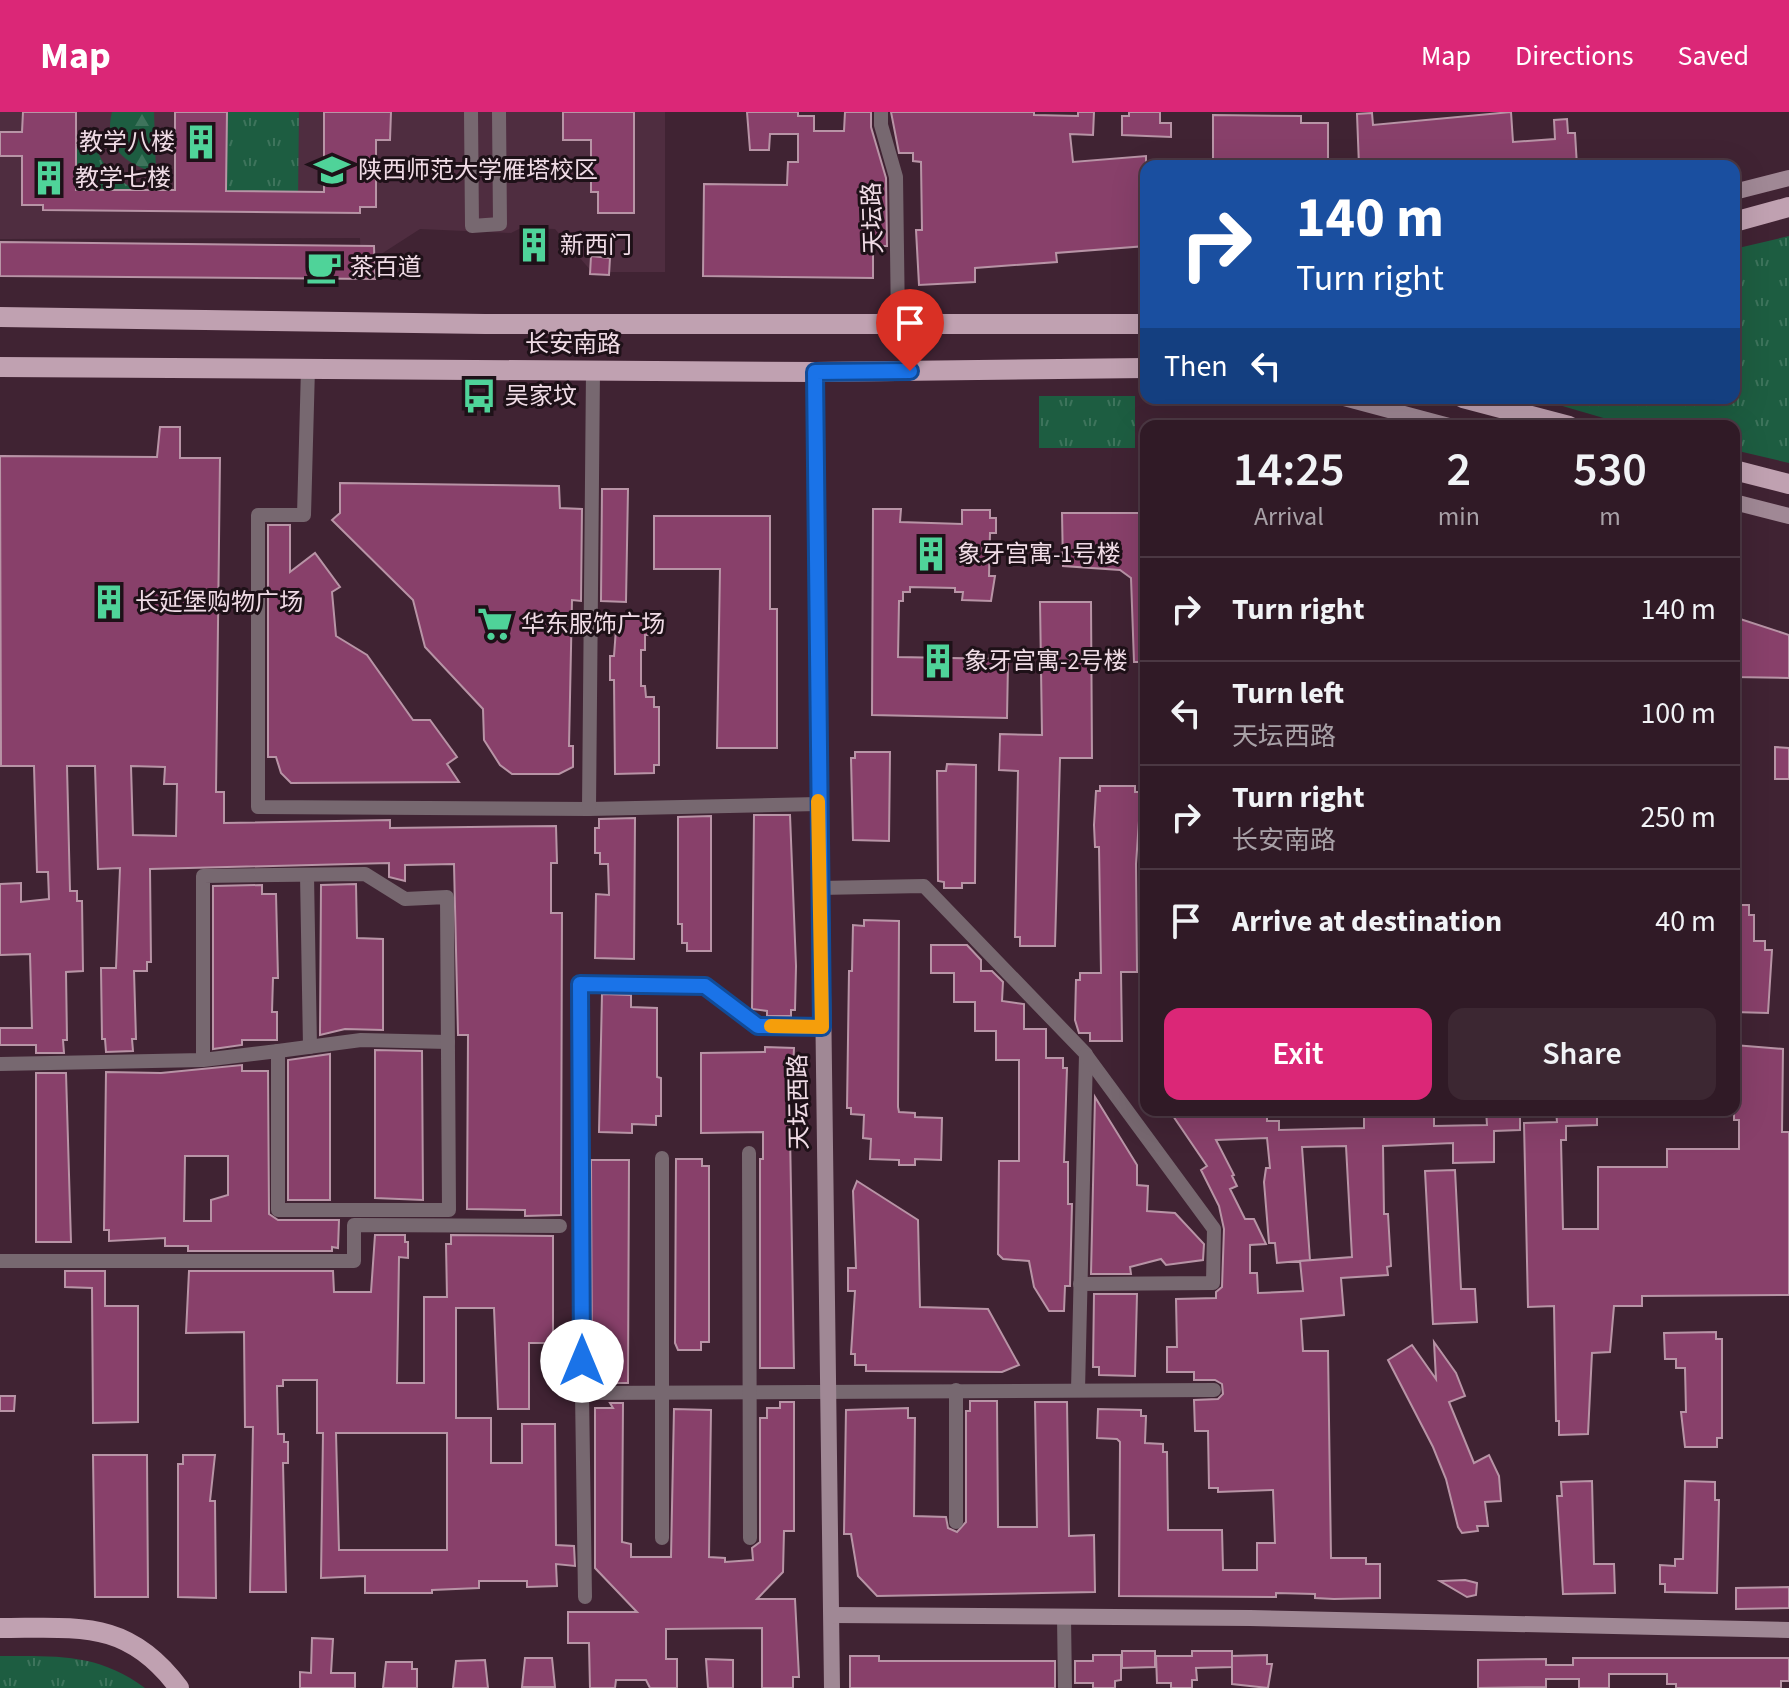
<!DOCTYPE html>
<html lang="en">
<head>
<meta charset="utf-8">
<style>
	:root { --surface:#301a26; --page:#3c2732; --text:#f1f3f6; --muted:#a8a1a7; --line:#4b3843; --accent:#db2777 }
	body { margin:0; font-family:"Source Sans 3","Noto Sans SC",sans-serif; background:var(--page); color:var(--text); height:100vh; display:flex; flex-direction:column; font-size:30px; white-space:nowrap }
	* { box-sizing:border-box; margin:0 }
	p { font-size:26px; color:var(--muted) }
	.icon { flex:none; width:44px; height:44px; fill:none; stroke:currentColor; stroke-width:2; stroke-linecap:round; stroke-linejoin:round }
	.map { position:relative; flex:1; overflow:hidden }
	.drawer { position:absolute; left:1140px; top:308px; width:600px; height:696px; display:flex; flex-direction:column; background:var(--surface); border-radius:16px; box-shadow:0 8px 32px #0002,0 0 0 2px var(--line) }
	.drawer>* { flex:none }
	.guide { position:absolute; left:1140px; top:48px; width:600px; height:244px; border-radius:16px; box-shadow:0 8px 32px #0002,0 0 0 2px var(--line); background:#1a4fa0; color:#fff; overflow:hidden }
	.pin { position:absolute; display:grid; place-items:center; width:68px; height:68px; color:#fff; margin:-82px -34px; border-radius:50% 50% 50% 0; rotate:-45deg; box-shadow:0 0 8px #0007 }
	.pin .icon { rotate:45deg }
	.me { position:absolute; width:88px; margin:-44px; rotate:0deg; stroke-linejoin:round; filter:drop-shadow(0 0 6px #0008) }
	.turn { display:flex; align-items:center; gap:28px; height:168px; padding:0 24px; font-size:36px }
	.turn .icon { width:104px; height:104px; stroke-width:2.5 }
	.turn b { display:block; font-size:56px; line-height:68px }
	.then { display:flex; align-items:center; height:76px; padding:0 24px; background:#0003; gap:16px; font-size:30px }
	.eta { display:flex; justify-content:space-evenly; align-items:center; height:136px; text-align:center }
	.eta b { font-size:48px; font-weight:600; line-height:56px }
	.button { display:flex; gap:16px; margin-top:auto; padding:16px 24px }
	.button a { flex:1; height:92px; border-radius:16px; background:var(--accent); color:#fff; font-size:32px; font-weight:600; line-height:92px; text-align:center }
	.button a+a { background:var(--page); color:var(--text) }
	ul { padding:0; list-style:none }
	li { display:flex; align-items:center; gap:24px; height:104px; padding:0 24px; border-top:2px solid var(--line) }
	li div { flex:1 }
	li b { display:block; font-size:30px }
	li em { font-style:normal }
	header { display:flex; align-items:center; gap:48px; box-sizing:border-box; height:112px; padding:0 40px; background:var(--accent); color:#fff }
	header strong { font-size:38px }
	nav { display:flex; gap:44px; margin-inline-start:auto; font-size:28px }
	.map>svg:first-child { display:block }
	.built { fill:#4f2d40 }
	.grass { fill:url(#grass-tufts) }
	.forest { fill:url(#forest-firs) }
	.building { fill:#88406a; stroke:#b894a6; stroke-width:2; fill-rule:evenodd }
	.lines { fill:none; stroke-linecap:round; stroke-linejoin:round }
	.street { stroke:#776870; stroke-width:14 }
	.secondary { stroke:#a08895; stroke-width:16 }
	.primary { stroke:#c0a1b1; stroke-width:20 }
	.route-casing { stroke:#114b97; stroke-width:20 }
	.route { stroke:#1a73e8; stroke-width:14 }
	.slow { stroke:#f59e0b; stroke-width:14 }
	.labels { text-anchor:middle; dominant-baseline:central; stroke-width:6; stroke-linejoin:round; paint-order:stroke }
	.poi-label { font-size:24px; fill:#f0dce6; stroke:#1e1118; text-anchor:start }
	.street-label { font-size:24px; fill:#f0dce6; stroke:#1e1118 }
</style>
</head>
<body>
<header>
<strong>Map</strong>
<nav><a>Map</a><a>Directions</a><a>Saved</a></nav>
</header>
<div class="map">
<svg width="1789" height="1576" viewBox="0 0 1789 1576">
	<defs>
		<pattern id="grass-tufts" width="24" height="20" patternUnits="userSpaceOnUse" patternTransform="scale(2)"><rect width="24" height="20" fill="#1d5d41"/><path d="M3 7l-1-3M5 7V3M7 7l1-3M15 17l-1-3M17 17v-4M19 17l1-3" fill="none" stroke="#3e745c"/></pattern>
		<pattern id="forest-firs" width="22" height="20" patternUnits="userSpaceOnUse" patternTransform="scale(2)"><rect width="22" height="20" fill="#1d5d41"/><path d="M5 1l3.5 6h-7zM16 11l3.5 6h-7z" fill="#3e745c"/></pattern>
	</defs>
	<rect width="100%" height="100%" fill="#402333"/>
	<!-- built -->
	<path class="built" d="M0,0H665V160H592L555,117L521,116L511,121L420,117L361,155L360,126L0,127Z"/>
	<!-- grass -->
	<g class="grass">
		<path d="M222,0H299L298,86L221,85Z"/>
		<path d="M74,32H95C105,64 125,74 155,85L74,84Z"/>
		<path d="M1789,124V351L1734,338V314H1631L1535,286H1734V137Z"/>
		<rect x="1039" y="284" width="96" height="52"/>
		<path d="M0,1544C57,1544 98,1541 145,1576H0Z"/>
	</g>
	<!-- forest -->
	<path class="forest" d="M112,0H154L156,61C125,52 103,35 112,0Z"/>
	<!-- building -->
	<g class="building">
		<path d="M23,0H76V78H175V0H227L226,79L324,80V0H391L390,28H376V95H360V101L43,98V93H22V44H0V20H22Z"/>
		<path d="M563,0H634V101H598V80H591V28H563Z"/>
		<path d="M747,0H798V4H814V19H844L845,0H871V15L886,66L887,134H873V166L703,164L704,72L787,73L788,50H798V22H770L769,38H750Z"/>
		<path d="M891,0H1034V3L1078,4V0H1094L1093,23L1070,22L1073,50L1146,44V134L1056,141L1057,150L975,156V170L919,173L916,118H922L921,50L913,49V41H899Z"/>
		<path d="M1129,0H1160V11H1171V25L1122,23V4H1129Z"/>
		<path d="M1511,0L1513,30L1555,27L1554,8L1567,7L1568,21H1575L1577,54H1359L1357,2L1372,1L1373,13Z"/>
		<path d="M1213,3L1301,4V11H1328V54H1213Z"/>
		<path d="M0,130L374,134L375,167L0,164Z"/>
		<path d="M591,144L610,146L609,163L590,162Z"/>
		<path d="M160,315H180V346H220L216,680H224V711L390,708V716L556,714L557,751H551V801H562L561,1103L525,1104V1098L467,1097L468,923H458L454,752L405,753V769L389,765V751L150,757L151,850H147V859H134L136,927H132L133,939L106,940L105,927H102L101,856H116L120,756L98,757L95,654H67L70,779H77V789H82L83,859L66,860L67,928H63L64,941H36V933H0V916H32L30,842L0,843V772L21,771V790L49,787L48,760H37L34,654H1L0,344L157,345ZM131,654L165,655L164,672H177L176,724L133,723Z"/>
		<path d="M340,371L559,374L560,396L582,397L581,489L572,488L569,634H573V655L559,662H512L500,653L484,628L483,597L425,535L413,488L332,408L340,401Z"/>
		<path d="M602,377H628L626,490L601,489Z"/>
		<path d="M873,397H901L900,410L962,412V398H990V406H996V421H990L989,464H995L991,489L962,488L963,480H955V476L910,475V480H903V489H899L898,545L1003,547V551H1008L1007,606L872,603Z"/>
		<path d="M1062,401H1146V550H1134L1131,466L1120,458L1063,454Z"/>
		<path d="M654,404H770V497H777V636H717L720,457H654Z"/>
		<path d="M268,413H290V460L315,441L340,475L332,480L336,524L367,543L413,608H430L457,645L447,652L459,670L291,671L281,661L276,645H268Z"/>
		<path d="M1040,490H1091L1092,646H1060L1055,834H1020V825H1015L1018,659L999,658L1000,622L1042,623Z"/>
		<path d="M653,502V523H645V538H641V574H645L646,585H654V595H659V653H654V661L615,662L614,568H610V544H614L617,503Z"/>
		<path d="M1734,505L1789,523V566L1734,565Z"/>
		<path d="M1775,635L1789,636V667H1775Z"/>
		<path d="M855,640H890L889,729L853,728L851,646H855Z"/>
		<path d="M947,652L976,653L975,771H962V776H944V770L938,769L937,659H946Z"/>
		<path d="M1100,674H1135V680H1141L1136,752L1137,860H1121L1122,929H1090V921H1079L1075,908L1076,868H1080V861H1101L1099,735H1095L1094,713L1096,679H1100Z"/>
		<path d="M754,703H790L796,854L795,898H791V904H767V899L752,897Z"/>
		<path d="M711,704V839H687V831H682V812H678V705Z"/>
		<path d="M635,706L634,847L595,846L596,782L609,783L608,752H600V741H595V716H599V707Z"/>
		<path d="M356,772L357,826L383,827V918L345,917L320,923L321,773Z"/>
		<path d="M262,773V782H276L278,866H273L272,900H277V928H242V933L213,937V774Z"/>
		<path d="M1734,793H1749V803H1754V829H1765V838H1772L1768,901L1734,900Z"/>
		<path d="M864,808L899,809L898,995L899,1000L915,1001V1005L942,1006L941,1048L915,1047V1053H899V1048L870,1047L871,1027L863,1026L864,1003L851,1002V996H847L849,859H852L853,813L864,814Z"/>
		<path d="M931,833H967L981,848V859H992L1003,870L1002,889L1024,892V917H1046V946H1063V956H1067L1064,1050H1068V1092H1072L1070,1174H1065L1064,1199H1049L1034,1175L1029,1149L1003,1147L998,1142L999,1049H1019V948H996V919H975V890H954V861H931Z"/>
		<path d="M602,882L631,883V895L657,896V965L661,966V1004H656V1013L632,1012V1021L599,1020Z"/>
		<path d="M1734,933L1783,937L1782,1020H1789V1183L1642,1184V1194H1614L1610,1240L1592,1241L1588,1322L1559,1323V1309H1556L1554,1194L1528,1195L1524,1011L1557,1010L1556,998H1597V1013L1566,1014V1028H1561L1563,1117H1598V1055H1667V1037H1739V1008H1734Z"/>
		<path d="M765,935L794,936L790,1020L794,1256H760V1047H763V1020L701,1021V941L765,940Z"/>
		<path d="M375,938L422,939L423,1088L375,1086Z"/>
		<path d="M330,942V1088H288V948Z"/>
		<path d="M242,953V959H268L269,1102L278,1108H339L338,1136L332,1135V1139H188V1134H165V1126L109,1129V1118H104L106,960L161,961ZM185,1044H228V1083L211,1088V1109H184Z"/>
		<path d="M36,961H66L71,1130H36Z"/>
		<path d="M1095,985L1137,1053V1073L1148,1074L1147,1099L1175,1101L1204,1132L1203,1148L1166,1153L1161,1147L1130,1155L1131,1162H1091Z"/>
		<path d="M1169,998H1267V1009H1279V1018L1364,1016V998H1377V1002L1434,998V1014L1487,1013L1486,998H1520V1018L1494,1019V1050L1453,1051V1031L1383,1034L1384,1102H1388L1391,1154L1387,1155L1388,1163L1341,1166L1344,1203L1301,1207L1303,1239H1328L1331,1446H1366V1452H1380V1486L1334,1487L1315,1486V1482L1276,1481V1485L1119,1484L1120,1330L1117,1327L1097,1326L1098,1297L1141,1298V1304H1146L1145,1331L1163,1332V1340H1167L1168,1418H1222L1223,1458H1257V1431H1275L1273,1378L1218,1380V1376H1209L1208,1319H1195L1194,1288L1218,1287L1223,1282L1222,1272L1215,1268H1194V1260H1167V1235H1177L1176,1187L1216,1186V1180L1222,1175L1224,1117L1219,1094L1201,1058L1207,1054ZM1267,1026L1270,1056H1266L1264,1070L1269,1131H1275L1277,1151L1310,1148L1302,1035L1346,1034L1352,1145L1300,1149L1303,1179L1258,1181L1257,1161H1250V1133L1266,1132L1254,1107H1245L1230,1077L1237,1074L1232,1064L1234,1063L1216,1028Z"/>
		<path d="M676,1047H702V1054H709V1230H701V1238H678L675,1231Z"/>
		<path d="M591,1048H629L628,1271H596L592,1265Z"/>
		<path d="M1455,1058L1461,1177H1475L1477,1210L1433,1212L1425,1059Z"/>
		<path d="M857,1069L918,1108L920,1195L988,1197L1019,1253L1002,1260L866,1259V1253H855V1242H851L855,1179H848V1156H856L853,1079Z"/>
		<path d="M375,1123H405V1130H408V1146L399,1145L397,1271H424V1185H447L446,1132H451V1123L553,1124V1231H529V1297H498L494,1196H456V1306H491V1351H522V1312H555L556,1433L574,1434L575,1454L556,1452L557,1474L527,1475V1469H479V1476L432,1478V1481H365V1464L321,1466L323,1321H317V1268H283V1274H277L278,1322H284V1330H288V1351H283L286,1480H250L253,1315H245L244,1220L186,1221L189,1159H333L334,1180H371ZM336,1321H447V1438H339Z"/>
		<path d="M65,1159H105V1194H138V1310L93,1311L92,1176L65,1175Z"/>
		<path d="M1094,1182H1137L1135,1264L1099,1263V1255H1093Z"/>
		<path d="M1716,1220V1227H1722V1326H1717V1335H1685L1681,1300H1686L1685,1256H1676V1247H1665L1664,1221Z"/>
		<path d="M1434,1230L1456,1261L1465,1284L1449,1290L1474,1351L1489,1343L1499,1364L1501,1389L1485,1390L1488,1414H1477L1478,1419L1462,1421L1458,1415L1446,1367L1433,1335L1388,1248L1412,1233L1436,1267Z"/>
		<path d="M0,1284H15L14,1299H0Z"/>
		<path d="M970,1289H997L998,1415H1037L1035,1290H1067L1069,1424L1094,1423L1095,1480L877,1484L858,1464L851,1422H844L846,1298L908,1296V1306H915L914,1404L946,1405L948,1416L957,1420L966,1410V1299H970Z"/>
		<path d="M780,1290H794V1419H784L783,1460L757,1487H795L799,1565H793V1576H762V1516L666,1517V1547H677V1576H650L646,1568H616L615,1576H590L589,1531H568V1500H637L595,1456V1296H613L610,1291H623L622,1430L631,1432V1445H671L674,1297L711,1298L709,1445L725,1446V1450L753,1448L752,1436L760,1430V1306H767V1296H780Z"/>
		<path d="M93,1343H147L148,1485H95Z"/>
		<path d="M183,1343H215L210,1389H215L216,1486L178,1485V1352H183Z"/>
		<path d="M1592,1369L1594,1452H1614L1615,1481L1563,1482L1557,1384H1562L1561,1370Z"/>
		<path d="M1685,1369L1715,1370V1388H1719L1717,1481L1665,1480V1472H1660V1453L1675,1454V1447H1683Z"/>
		<path d="M1465,1468L1477,1471L1476,1483L1467,1485L1440,1469Z"/>
		<path d="M1789,1475V1496L1736,1497V1476Z"/>
		<path d="M312,1526L333,1527L331,1561H355V1576H300V1560L311,1561Z"/>
		<path d="M1122,1539H1155V1555L1122,1556Z"/>
		<path d="M1192,1539H1232V1555L1196,1556L1197,1568H1192V1576H1171V1571H1157L1156,1544H1192Z"/>
		<path d="M1093,1543H1121V1568L1115,1569V1576H1093V1571H1075V1549H1093Z"/>
		<path d="M1267,1543V1552H1272L1268,1576L1232,1572V1544Z"/>
		<path d="M850,1544H879V1549H1055V1576H850Z"/>
		<path d="M525,1546H552L555,1575H522Z"/>
		<path d="M1573,1546H1789V1569H1781V1576H1676V1572H1667V1562H1609V1576H1579V1567H1546V1575L1478,1576V1548L1546,1547V1553H1573Z"/>
		<path d="M706,1547L733,1548V1576H708Z"/>
		<path d="M485,1548L488,1576H453L456,1549Z"/>
		<path d="M386,1550H412V1557H417V1576H383Z"/>
	</g>
	<g class="lines">
		<!-- street -->
		<g class="street">
			<path d="M471,0L472,114L500,112L499,0"/>
			<path d="M881,0V13L896,65L898,211"/>
			<path d="M308,256L304,403H258V695L589,697L818,692"/>
			<path d="M589,697L593,258"/>
			<path d="M307,763L310,935"/>
			<path d="M819,776L924,774L1086,942L1078,1278"/>
			<path d="M822,915L758,914L705,874L580,872L582,1281L1214,1278"/>
			<path d="M278,939L361,928L448,930"/>
			<path d="M0,952L203,948L278,939V1098H449L447,785L405,787L365,762L203,764V948"/>
			<path d="M749,1041L750,1426"/>
			<path d="M662,1046V1426"/>
			<path d="M0,1149H354V1113L560,1114"/>
			<path d="M1080,1172L1213,1171L1214,1117L1086,943"/>
			<path d="M956,1278V1410"/>
			<path d="M582,1281L585,1485"/>
			<path d="M1064,1505L1065,1576"/>
		</g>
		<!-- secondary -->
		<g class="secondary">
			<path d="M1734,80L1789,66"/>
			<path d="M815,260L832,1576"/>
			<path d="M1344,286L1449,314"/>
			<path d="M1734,390L1789,404"/>
			<path d="M832,1503L1250,1506L1789,1518"/>
		</g>
		<!-- primary -->
		<g class="primary">
			<path d="M1734,110L1789,95"/>
			<path d="M0,205L485,212H1146"/>
			<path d="M0,255L815,260L1146,256"/>
			<path d="M1463,286L1569,314"/>
			<path d="M1734,358L1789,372"/>
			<path d="M0,1516C79,1516 128,1507 179,1576"/>
		</g>
	</g>
	<g class="lines">
		<!-- route casing -->
		<g class="route-casing">
			<path id="route" d="M582,1249L580,872L705,874L758,914L822,915L815,260L910,259"/>
		</g>
		<!-- route -->
		<use href="#route" class="route"/>
		<!-- slow -->
		<path class="slow" d="M771,914L822,915L818,689"/>
	</g>
	<!-- icons -->
	<defs>
		<g id="building-bare" transform="scale(2.76)"><path d="M-4-6H4V6H1V3H-1V6H-4ZM-2.5-4.3h1.7v1.8h-1.7ZM.8-4.3h1.7v1.8H.8ZM-2.5-1h1.7V.8h-1.7ZM.8-1h1.7V.8H.8Z" fill="#4fd399" stroke="#1e1118" stroke-width="2.5" paint-order="stroke"/></g>
		<g id="university-bare" transform="scale(2.76)"><path d="M0-5L7-2L0 1L-7-2ZM-4 1L0 2.5L4 1V4Q0 6-4 4Z" fill="#4fd399" stroke="#1e1118" stroke-width="2.5" paint-order="stroke"/></g>
		<g id="cafe-bare" transform="scale(2.76)"><path d="M-5.5-4.5H6V0H3Q3 3.5 0 3.5H-2.5Q-5.5 3.5-5.5 0ZM3-3.2v2h1.7v-2ZM-6 4.5H4V6H-6Z" fill="#4fd399" stroke="#1e1118" stroke-width="2.5" paint-order="stroke"/></g>
		<g id="bus-bare" transform="scale(2.76)"><path d="M-5-6H5V4H4V6H2V4H-2V6H-4V4H-5ZM-3.5-4V0h7V-4ZM-3.5 1.2v1.5H-2V1.2ZM2 1.2v1.5H3.5V1.2Z" fill="#4fd399" stroke="#1e1118" stroke-width="2.5" paint-order="stroke"/></g>
		<g id="supermarket-bare" transform="scale(2.76)"><path d="M-6-5.5h2.5l.6 2H6L4.5 2H-2.5L-4.4-4H-6ZM-1.5 3.2a1.3 1.3 0 1 0 .1 0ZM3 3.2a1.3 1.3 0 1 0 .1 0Z" fill="#4fd399" stroke="#1e1118" stroke-width="2.5" paint-order="stroke"/></g>
	</defs>
	<g fill-rule="evenodd">
		<use href="#building-bare" x="201" y="30"/>
		<use href="#university-bare" x="332" y="58"/>
		<use href="#building-bare" x="49" y="66"/>
		<use href="#building-bare" x="534" y="133"/>
		<use href="#cafe-bare" x="324" y="155"/>
		<use href="#bus-bare" x="479" y="284"/>
		<use href="#building-bare" x="931" y="442"/>
		<use href="#building-bare" x="109" y="490"/>
		<use href="#supermarket-bare" x="495" y="512"/>
		<use href="#building-bare" x="938" y="549"/>
	</g>
	<g class="labels">
		<!-- poi labels -->
		<g class="poi-label">
			<text x="175" y="30" text-anchor="end">教学八楼</text>
			<text x="358" y="58">陕西师范大学雁塔校区</text>
			<text x="75" y="66">教学七楼</text>
			<text x="560" y="133">新西门</text>
			<text x="350" y="155">茶百道</text>
			<text x="505" y="284">吴家坟</text>
			<text x="957" y="442">象牙宫寓-1号楼</text>
			<text x="135" y="490">长延堡购物广场</text>
			<text x="521" y="512">华东服饰广场</text>
			<text x="964" y="549">象牙宫寓-2号楼</text>
		</g>
		<!-- street labels -->
		<g class="street-label">
			<text transform="translate(873 106) rotate(-92)">天坛路</text>
			<text x="573" y="232">长安南路</text>
			<text transform="translate(799 990) rotate(-91)">天坛西路</text>
		</g>
	</g>
</svg>
<div class="pin" style="left:910px;top:259px;background:#d93025"><svg class="icon" aria-label="arrive" viewBox="0 0 24 24"><path d="M6 21V4h12l-3 4 3 4H6"/></svg></div>
<svg class="me" style="left:582px;top:1249px" viewBox="-20 -20 40 40"><circle r="19" fill="#fff"/><path d="M0-13L10 11 0 6-10 11z" fill="#1a73e8"/></svg>
<div class="guide">
<div class="turn"><svg class="icon" aria-label="right" viewBox="0 0 24 24"><path d="M7 20v-9h11M14 6l5 5-5 5"/></svg><div><b>140 m</b>Turn right</div></div>
<div class="then">Then<svg class="icon" aria-label="left" viewBox="0 0 24 24"><path d="M17 20v-9H6M10 6l-5 5 5 5"/></svg></div>
</div>
<section class="drawer">
<div class="eta">
<div><b>14:25</b><p>Arrival</p></div>
<div><b>2</b><p>min</p></div>
<div><b>530</b><p>m</p></div>
</div>
<ul>
<li><svg class="icon" aria-label="right" viewBox="0 0 24 24"><path d="M7 20v-9h11M14 6l5 5-5 5"/></svg><div><b>Turn right</b></div><em>140 m</em></li>
<li><svg class="icon" aria-label="left" viewBox="0 0 24 24"><path d="M17 20v-9H6M10 6l-5 5 5 5"/></svg><div><b>Turn left</b><p>天坛西路</p></div><em>100 m</em></li>
<li><svg class="icon" aria-label="right" viewBox="0 0 24 24"><path d="M7 20v-9h11M14 6l5 5-5 5"/></svg><div><b>Turn right</b><p>长安南路</p></div><em>250 m</em></li>
<li><svg class="icon" aria-label="arrive" viewBox="0 0 24 24"><path d="M6 21V4h12l-3 4 3 4H6"/></svg><div><b>Arrive at destination</b></div><em>40 m</em></li>
</ul>
<div class="button"><a>Exit</a><a>Share</a></div>
</section>
</div>
</body>
</html>
